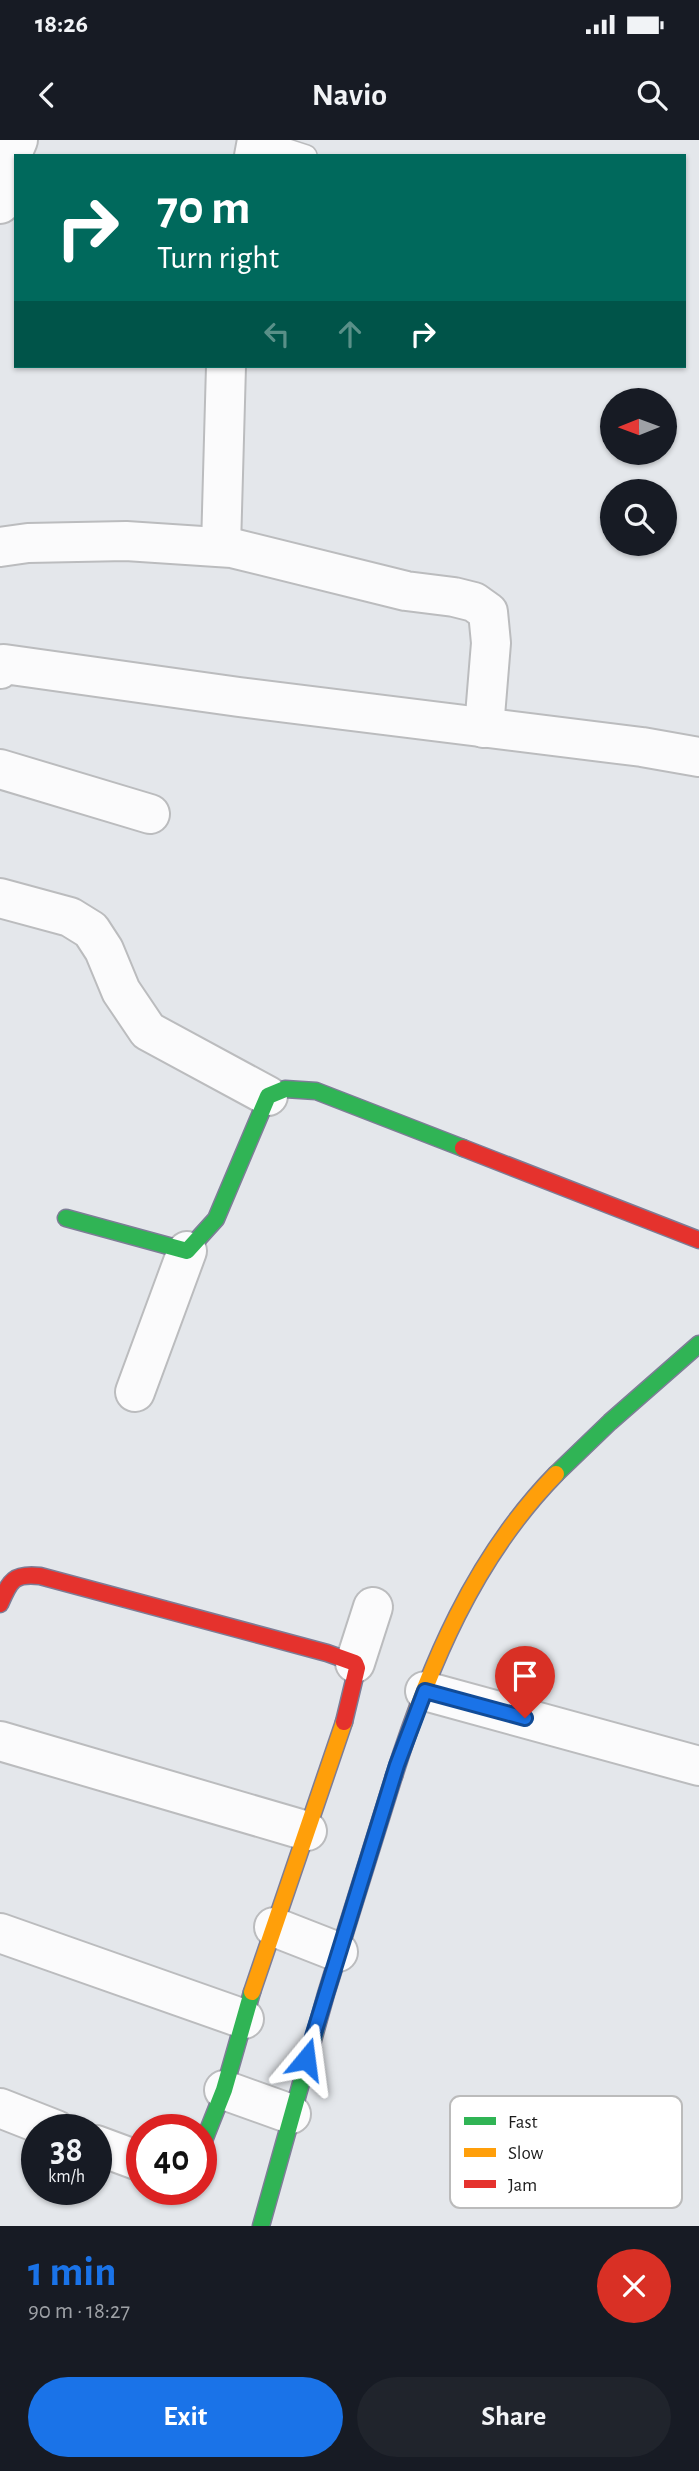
<!DOCTYPE html>
<html lang="en">
<head>
<meta charset="utf-8">
<style>
	:root { --surface:#171b24; --page:#20242c; --text:#f1f3f6; --muted:#9ea1a6; --accent:#1a73e8 }
	body { margin:0; font-family:"Alegreya Sans",sans-serif; background:var(--page); color:var(--text); height:100vh; display:flex; flex-direction:column; font-size:26px; white-space:nowrap }
	* { box-sizing:border-box; margin:0 }
	p { font-size:23px; color:var(--muted) }
	.icon { flex:none; width:38px; height:38px; fill:none; stroke:currentColor; stroke-width:2; stroke-linecap:round; stroke-linejoin:round }
	.map { position:relative; height:2086px; overflow:hidden }
	.sheet { display:flex; flex-direction:column; background:var(--surface); flex:1 }
	.sheet>* { flex:none }
	.banner { position:absolute; left:14px; top:14px; width:672px; height:214px; border-radius:0px; box-shadow:0 2px 5px #0004; background:#00695c; color:#fff; overflow:hidden }
	.needle { width:46px; rotate:269deg }
	.buttons { position:absolute; left:600px; top:248px; display:grid; gap:14px }
	.buttons a { display:grid; place-items:center; width:77px; height:77px; border-radius:50%; background:var(--surface); box-shadow:0 2px 5px #0004; font-size:35px }
	.speed { position:absolute; left:21px; top:1974px; display:flex; gap:14px; font-size:35px; font-weight:700; text-align:center }
	.speed>* { display:grid; place-content:center; width:91px; height:91px; border-radius:50%; background:var(--surface); box-shadow:0 2px 5px #0004; line-height:1 }
	.speed small { font-size:18px; font-weight:400 }
	.speed .limit { border:10px solid #d22; background:#fff; color:#111 }
	.pin { position:absolute; display:grid; place-items:center; width:60px; height:60px; color:#fff; margin:-72px -30px; border-radius:50% 50% 50% 0; rotate:-45deg; box-shadow:0 0 7px #0007 }
	.pin .icon { rotate:45deg }
	.me { position:absolute; width:77px; margin:-38px; rotate:16deg; stroke-linejoin:round; filter:drop-shadow(0 0 5px #0008) }
	.turn { display:flex; align-items:center; gap:24px; height:147px; padding:0 28px; font-size:32px }
	.turn .icon { width:91px; height:91px; stroke-width:2.5 }
	.turn b { display:block; font-size:49px; line-height:60px }
	.lanes { display:flex; align-items:center; height:66px; padding:0 28px; background:#0003; justify-content:center; gap:35px; direction:ltr }
	.lanes .off { opacity:.35 }
	.round { display:grid; place-items:center; flex:none; width:74px; height:74px; border-radius:37px; background:var(--page) }
	.overview { display:flex; align-items:center; justify-content:space-between; height:119px; padding:0 28px }
	h1 { font-size:42px; font-weight:700; line-height:52px; color:var(--accent) }
	.action { display:flex; gap:14px; margin-top:auto; padding:14px 28px }
	.action a { flex:1; height:80px; border-radius:42px; background:var(--accent); color:#fff; font-size:28px; font-weight:700; line-height:80px; text-align:center }
	.action a+a { background:var(--page); color:var(--text) }
	.status { display:flex; justify-content:space-between; align-items:center; height:49px; padding:0 35px; background:var(--surface); direction:ltr }
	.status svg { height:19px; fill:currentColor }
	header { display:flex; justify-content:space-between; align-items:center; height:91px; padding:0 28px; background:var(--surface); font-size:32px; font-weight:700 }
	.map>svg:first-child { display:block }
	.lines { fill:none; stroke-linecap:round; stroke-linejoin:round }
	.lane-casing { stroke:#bbbcbe; stroke-width:24 }
	.street-casing { stroke:#bbbcbe; stroke-width:42 }
	.fast-casing { stroke:#7d7d96; stroke-width:19 }
	.slow-casing { stroke:#7d7d96; stroke-width:19 }
	.jam-casing { stroke:#7d7d96; stroke-width:19 }
	.lane { stroke:#fbfbfc; stroke-width:21 }
	.street { stroke:#fbfbfc; stroke-width:38 }
	.fast { stroke:#30b455; stroke-width:16 }
	.slow { stroke:#ff9f0a; stroke-width:16 }
	.jam { stroke:#e5322d; stroke-width:16 }
	.route-casing { stroke:#114b97; stroke-width:18 }
	.route { stroke:#1a73e8; stroke-width:12 }
	.key { fill:#fff; stroke:#bbb; stroke-width:2 }
	.key-label { font-size:19px; fill:#1c1c1c }
</style>
</head>
<body>
<div class="status"><b>18:26</b><svg viewBox="0 0 49 12"><path d="M0 12V9h3v3zM5 12V6h3v6zM10 12V3h3v9zM15 12V0h3v12zM26 1h20v11H26zM47 4h2v5h-2z"/></svg></div>
<header><svg class="icon" aria-label="back" viewBox="0 0 24 24"><path d="M15 5l-7 7 7 7"/></svg>Navio<svg class="icon" aria-label="search" viewBox="0 0 24 24"><circle cx="10" cy="10" r="6"/><path d="M15 15l6 6"/></svg></header>
<div class="map">
<svg width="699" height="2086" viewBox="0 0 699 2086">
	<rect width="100%" height="100%" fill="#e4e7eb"/>
	<g class="lines">
		<!-- lane casing -->
		<g class="lane-casing">
			<path id="lane" d="M257,0L306,16"/>
		</g>
		<!-- street casing -->
		<g class="street-casing">
			<g id="street">
				<path d="M254,16L257,0"/>
				<path d="M0,64L4,33L18,0"/>
				<path d="M0,407L28,403L126,401L232,408L406,451L454,457L474,462L488,472L491,503L484,588"/>
				<path d="M221,407L226,226"/>
				<path d="M0,529L4,524L239,557L642,607L699,617"/>
				<path d="M0,629L150,674"/>
				<path d="M0,758L70,777L91,790L104,810L121,851L148,891L268,956"/>
				<path d="M135,1252L187,1111"/>
				<path d="M355,1523L373,1467"/>
				<path d="M425,1551L699,1626"/>
				<path d="M0,1601L307,1691"/>
				<path d="M274,1787L338,1812"/>
				<path d="M0,1793L244,1879"/>
				<path d="M224,1950L291,1974"/>
				<path d="M0,1968L56,1990"/>
				<path d="M96,2005L142,2022"/>
			</g>
		</g>
		<!-- fast casing -->
		<g class="fast-casing">
			<g id="fast">
				<path d="M66,1078L187,1111L216,1079L268,956L285,949L316,951L463,1008"/>
				<path d="M556,1334L610,1282L699,1204"/>
				<path d="M201,2008L224,1950L252,1852"/>
				<path d="M261,2086L326,1854L394,1636"/>
			</g>
		</g>
		<!-- slow casing -->
		<g class="slow-casing">
			<g id="slow">
				<path d="M394,1636C429,1526 474,1418 556,1334"/>
				<path d="M252,1852L344,1582"/>
			</g>
		</g>
		<!-- jam casing -->
		<g class="jam-casing">
			<g id="jam">
				<path d="M463,1008L699,1100"/>
				<path d="M0,1464C10,1441 13,1433 40,1436L327,1513L355,1523L357,1528L344,1582"/>
			</g>
		</g>
		<!-- lane -->
		<use href="#lane" class="lane"/>
		<!-- street -->
		<use href="#street" class="street"/>
		<!-- fast -->
		<use href="#fast" class="fast"/>
		<!-- slow -->
		<use href="#slow" class="slow"/>
		<!-- jam -->
		<use href="#jam" class="jam"/>
	</g>
	<g class="lines">
		<!-- route casing -->
		<g class="route-casing">
			<path id="route" d="M306,1919L397,1625L425,1551L525,1578"/>
		</g>
		<!-- route -->
		<use href="#route" class="route"/>
	</g>
	<!-- legend -->
	<rect x="450" y="1956" width="232" height="112" rx="10" class="key"/>
	<rect x="464" y="1977" width="32" height="8" fill="#30b455"/>
	<rect x="464" y="2008" width="32" height="9" fill="#ff9f0a"/>
	<rect x="464" y="2040" width="32" height="8" fill="#e5322d"/>
	<g class="key-label">
		<text x="508" y="1988">Fast</text>
		<text x="508" y="2019">Slow</text>
		<text x="508" y="2051">Jam</text>
	</g>
</svg>
<div class="buttons">
<a><svg class="needle" viewBox="-14 -14 28 28"><path d="M0-13l5 13h-10z" fill="#e53935"/><path d="M0 13l5-13h-10z" fill="#9ea1a6"/></svg></a>
<a><svg class="icon" aria-label="search" viewBox="0 0 24 24"><circle cx="10" cy="10" r="6"/><path d="M15 15l6 6"/></svg></a>
</div>
<div class="speed"><div>38<small>km/h</small></div><div class="limit">40</div></div>
<div class="pin" style="left:525px;top:1578px;background:#d93025"><svg class="icon" aria-label="arrive" viewBox="0 0 24 24"><path d="M6 21V4h12l-3 4 3 4H6"/></svg></div>
<svg class="me" style="left:306px;top:1919px" viewBox="-20 -20 40 40"><path d="M0-17L14 15 0 8-14 15z" fill="#1a73e8" stroke="#fff" stroke-width="4"/></svg>
<div class="banner">
<div class="turn"><svg class="icon" aria-label="right" viewBox="0 0 24 24"><path d="M7 20v-9h11M14 6l5 5-5 5"/></svg><div><b>70 m</b>Turn right</div></div>
<div class="lanes"><svg class="icon off" aria-label="left" viewBox="0 0 24 24"><path d="M17 20v-9H6M10 6l-5 5 5 5"/></svg><svg class="icon off" aria-label="ahead" viewBox="0 0 24 24"><path d="M12 20V5M6 11l6-6 6 6"/></svg><svg class="icon" aria-label="right" viewBox="0 0 24 24"><path d="M7 20v-9h11M14 6l5 5-5 5"/></svg></div>
</div>
</div>
<section class="sheet">
<div class="overview"><div><h1>1 min</h1><p>90 m · 18:27</p></div><a class="round" style="background:#d93025;color:#fff"><svg class="icon" aria-label="close" viewBox="0 0 24 24"><path d="M6 6l12 12M18 6L6 18"/></svg></a></div>
<div class="action"><a>Exit</a><a>Share</a></div>
</section>
</body>
</html>
